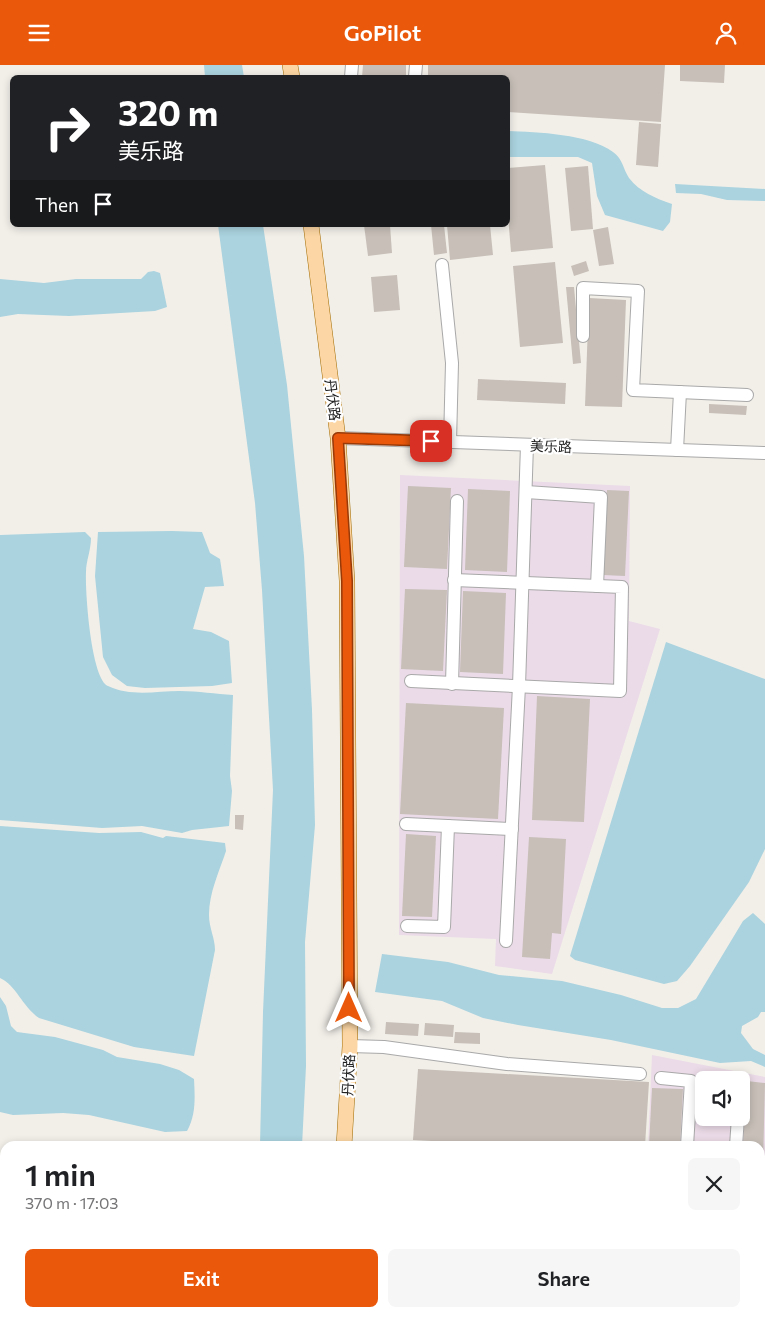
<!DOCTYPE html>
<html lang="en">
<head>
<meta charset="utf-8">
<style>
	:root { --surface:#fff; --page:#f6f6f6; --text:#202124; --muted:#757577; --accent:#ea580c }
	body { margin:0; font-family:Commissioner,"Noto Sans SC",sans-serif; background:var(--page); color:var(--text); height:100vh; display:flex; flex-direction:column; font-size:19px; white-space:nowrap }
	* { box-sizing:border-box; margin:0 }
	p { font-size:16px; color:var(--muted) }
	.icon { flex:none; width:28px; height:28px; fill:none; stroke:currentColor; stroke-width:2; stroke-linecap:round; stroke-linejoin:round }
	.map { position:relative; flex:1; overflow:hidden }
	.drawer { position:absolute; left:0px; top:1076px; width:765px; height:176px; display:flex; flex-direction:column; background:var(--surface); border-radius:15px 15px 0 0; box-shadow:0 2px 8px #0003 }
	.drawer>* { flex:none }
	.guide { position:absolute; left:10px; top:10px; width:500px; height:152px; border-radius:8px; box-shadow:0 2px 8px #0003; background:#202124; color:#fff; overflow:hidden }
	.tools { position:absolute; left:695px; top:1006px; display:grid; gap:10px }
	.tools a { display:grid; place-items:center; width:55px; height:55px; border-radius:8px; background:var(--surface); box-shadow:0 2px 8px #0003; font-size:25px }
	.pin { position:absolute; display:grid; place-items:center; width:42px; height:42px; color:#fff; margin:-21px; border-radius:10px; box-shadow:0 2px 8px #0006 }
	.me { position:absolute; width:55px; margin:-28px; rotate:0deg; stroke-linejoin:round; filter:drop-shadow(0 0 4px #0008) }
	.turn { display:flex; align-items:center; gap:18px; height:105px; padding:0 25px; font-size:22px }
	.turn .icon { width:65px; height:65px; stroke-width:2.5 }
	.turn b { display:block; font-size:35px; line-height:42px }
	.then { display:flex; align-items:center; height:48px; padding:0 25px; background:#0003; gap:10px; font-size:19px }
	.round { display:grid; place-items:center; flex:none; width:52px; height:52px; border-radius:8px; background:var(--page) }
	.overview { display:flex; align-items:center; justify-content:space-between; height:85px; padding:0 25px }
	h1 { font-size:30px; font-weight:600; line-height:38px }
	.action { display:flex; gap:10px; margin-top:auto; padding:10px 25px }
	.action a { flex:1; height:58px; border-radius:8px; background:var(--accent); color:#fff; font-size:20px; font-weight:600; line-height:58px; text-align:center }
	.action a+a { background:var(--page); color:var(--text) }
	header { display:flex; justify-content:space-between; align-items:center; height:65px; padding:0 25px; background:var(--accent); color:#fff; font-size:22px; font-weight:600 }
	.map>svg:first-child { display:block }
	.industrial { fill:#ebdbe8; fill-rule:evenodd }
	.water { fill:#aad3df }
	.building { fill:#c7bfb8 }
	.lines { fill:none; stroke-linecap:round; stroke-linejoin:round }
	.minor-casing { stroke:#a9a9a9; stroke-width:14 }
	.major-casing { stroke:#a06b00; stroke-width:16 }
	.minor { stroke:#fff; stroke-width:12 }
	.major { stroke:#fcd6a4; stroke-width:15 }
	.route-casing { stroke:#983908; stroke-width:12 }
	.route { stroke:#ea580c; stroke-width:9 }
	.labels { text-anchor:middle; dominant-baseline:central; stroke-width:4.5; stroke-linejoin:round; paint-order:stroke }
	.street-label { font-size:14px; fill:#222; stroke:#fff }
</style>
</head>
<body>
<header><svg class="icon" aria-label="menu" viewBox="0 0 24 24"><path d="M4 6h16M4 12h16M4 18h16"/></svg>GoPilot<svg class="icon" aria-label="person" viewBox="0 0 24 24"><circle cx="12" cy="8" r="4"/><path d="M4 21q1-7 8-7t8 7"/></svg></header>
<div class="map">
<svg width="765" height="1252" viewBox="0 0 765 1252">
	<rect width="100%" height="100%" fill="#f2efe9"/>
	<!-- industrial -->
	<g class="industrial">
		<path d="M400,410L630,421L629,556L660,564L552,909L495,901L496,874L399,870Z"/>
		<path d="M652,990L765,1012V1252H368V1248H760V1081H648ZM704,1015H741V1052H704Z"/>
	</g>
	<!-- water -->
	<g class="water">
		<path d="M204,0H242L244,12H205Z"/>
		<path d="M508,66C537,67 589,69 613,87C623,94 623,104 629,113C640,127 655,133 672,139L670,157L663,166L605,150L597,131L592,98L578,92H508Z"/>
		<path d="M675,119L765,124V136L727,135L701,129L676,128Z"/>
		<path d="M218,160H263L287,320L304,491L312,645L315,760L305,877L306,1001L302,1081H260L263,947L273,725L262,525L255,438Z"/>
		<path d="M154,206L160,208L167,242L155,246L69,251L18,249L0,252V214L44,218L76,214H141L148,207Z"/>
		<path d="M172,466L202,467L210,488L220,494L224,521L205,522L193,564L211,567L229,576L232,618L212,621L145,623L127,621L112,610L103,592L95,511L98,467Z"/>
		<path d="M85,467L91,473C91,485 86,496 86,507C85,526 91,614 108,621C131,632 156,626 180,626C198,626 216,629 233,630L230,711L232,726L229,761L192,765L182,768L142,761L102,763L0,755V470Z"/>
		<path d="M666,577L765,614V784L749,817L690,901L677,916L664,919L575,895L570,891Z"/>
		<path d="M0,761L99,768L141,767L163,773L166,771L225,778L226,786C219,807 209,828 209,850C209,863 215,873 215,885L194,991L134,982L39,953C22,941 16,920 0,913Z"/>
		<path d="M753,848L765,859V947H761L758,952L742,961L741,968L753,984L765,990V1002L751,996L720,998L611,975L518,960L483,953L442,936L375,927L382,889L448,897L499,910L562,916L621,930L662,943H678L696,934L743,856Z"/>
		<path d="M0,932L6,941L11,961L17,967L55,972L103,985L117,992L160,999L179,1005L194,1014C195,1033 196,1050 187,1066L165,1067L89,1050L63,1048L13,1050L0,1047Z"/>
	</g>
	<!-- building -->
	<g class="building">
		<path d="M363,0H406V12H362Z"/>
		<path d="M428,0H665L661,57L508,47V12H428Z"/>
		<path d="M680,0H725L724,18L680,16Z"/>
		<path d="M639,57L661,59L658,102L636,100Z"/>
		<path d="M545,100L553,183L511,187L508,151V103Z"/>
		<path d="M588,101L593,164L571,166L565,103Z"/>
		<path d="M364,160H390L392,188L368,191Z"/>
		<path d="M431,160H444L447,188L434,190Z"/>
		<path d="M447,160H490L493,190L450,195Z"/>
		<path d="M608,162L614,199L599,201L593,165Z"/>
		<path d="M586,196L589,206L574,211L571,201Z"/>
		<path d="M555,197L563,278L520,282L513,201Z"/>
		<path d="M397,210L400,245L374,247L371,212Z"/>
		<path d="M566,222H574L581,298L573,299Z"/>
		<path d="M589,233L626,235L622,342L585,341Z"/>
		<path d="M478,314L566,318L565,339L477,335Z"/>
		<path d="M709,339L747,341L746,350L709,348Z"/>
		<path d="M408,421L451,423L447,504L404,502Z"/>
		<path d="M468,424L510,426L507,507L465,505Z"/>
		<path d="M607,425L629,426L625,511L603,510Z"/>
		<path d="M405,524L447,525L443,606L401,604Z"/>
		<path d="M463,526L506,528L503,609L460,607Z"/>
		<path d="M537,631L590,634L584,757L532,755Z"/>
		<path d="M406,638L504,643L498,754L400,749Z"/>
		<path d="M235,750H244L243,765L235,764Z"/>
		<path d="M406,769L436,771L432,852L402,851Z"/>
		<path d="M529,772L566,774L561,869L552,868L550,894L522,892Z"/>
		<path d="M386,957L419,959L418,971L385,969Z"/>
		<path d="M425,958L454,960L453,972L424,970Z"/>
		<path d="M455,967L480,968V979L454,978Z"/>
		<path d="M418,1004L649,1017L645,1081H523L413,1075Z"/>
		<path d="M747,1016L765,1018L763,1100L760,1099V1081H743Z"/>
		<path d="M652,1023L683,1024L680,1081H649Z"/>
		<path d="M760,1132H765V1252H694V1248H760Z"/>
	</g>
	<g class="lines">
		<!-- minor casing -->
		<g class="minor-casing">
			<g id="minor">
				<path d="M351,12L352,0"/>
				<path d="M415,12L416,0"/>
				<path d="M442,200L452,298L450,377"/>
				<path d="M583,271V223L638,226L633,325L747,330"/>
				<path d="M338,373L765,388"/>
				<path d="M677,385L680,327"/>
				<path d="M526,427L601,432L597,521"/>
				<path d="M411,616L620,626L622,522L454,515"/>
				<path d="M452,619L457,436"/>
				<path d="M406,759L512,764"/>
				<path d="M407,861L444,862L448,761"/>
				<path d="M506,876L519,621L527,380"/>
				<path d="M350,981L384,982L507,999L640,1009"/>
				<path d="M661,1013L691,1016L687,1081"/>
				<path d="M736,1081L738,1052"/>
				<path d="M760,1122H765"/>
				<path d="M415,1248L469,1252"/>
				<path d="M391,1252V1248"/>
				<path d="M678,1252V1248"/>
			</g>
		</g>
		<!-- major casing -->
		<g class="major-casing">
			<g id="major">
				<path d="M290,0L292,12"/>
				<path d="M311,160L338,373L347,516L350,981L344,1081"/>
				<path d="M334,1252L335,1248"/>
			</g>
		</g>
		<!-- minor -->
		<use href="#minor" class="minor"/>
		<!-- major -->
		<use href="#major" class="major"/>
	</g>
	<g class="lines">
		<!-- route casing -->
		<g class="route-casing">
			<path id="route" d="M349,943L347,516L338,373L431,376"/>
		</g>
		<!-- route -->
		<use href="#route" class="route"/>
	</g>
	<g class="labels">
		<!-- street labels -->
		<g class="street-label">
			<text transform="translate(333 335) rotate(83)">丹伏路</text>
			<text transform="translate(551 381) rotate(2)">美乐路</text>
			<text transform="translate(348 1010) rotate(-87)">丹伏路</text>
		</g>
	</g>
</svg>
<div class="tools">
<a><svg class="icon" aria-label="sound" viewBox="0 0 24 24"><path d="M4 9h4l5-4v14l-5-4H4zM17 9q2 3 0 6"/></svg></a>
</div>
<div class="pin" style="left:431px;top:376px;background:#d93025"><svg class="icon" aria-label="arrive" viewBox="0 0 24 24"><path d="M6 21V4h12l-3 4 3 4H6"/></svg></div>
<svg class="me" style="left:349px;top:943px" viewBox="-20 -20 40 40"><path d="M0-17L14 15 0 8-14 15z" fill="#ea580c" stroke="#fff" stroke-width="4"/></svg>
<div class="guide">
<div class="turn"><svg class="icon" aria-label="right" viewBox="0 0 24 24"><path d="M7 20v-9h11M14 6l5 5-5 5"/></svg><div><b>320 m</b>美乐路</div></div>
<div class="then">Then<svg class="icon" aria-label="arrive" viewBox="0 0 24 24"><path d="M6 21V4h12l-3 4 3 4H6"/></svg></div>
</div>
<section class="drawer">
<div class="overview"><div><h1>1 min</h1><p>370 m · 17:03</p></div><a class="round"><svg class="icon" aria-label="close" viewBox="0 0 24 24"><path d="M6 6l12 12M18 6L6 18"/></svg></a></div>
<div class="action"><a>Exit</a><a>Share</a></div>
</section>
</div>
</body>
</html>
